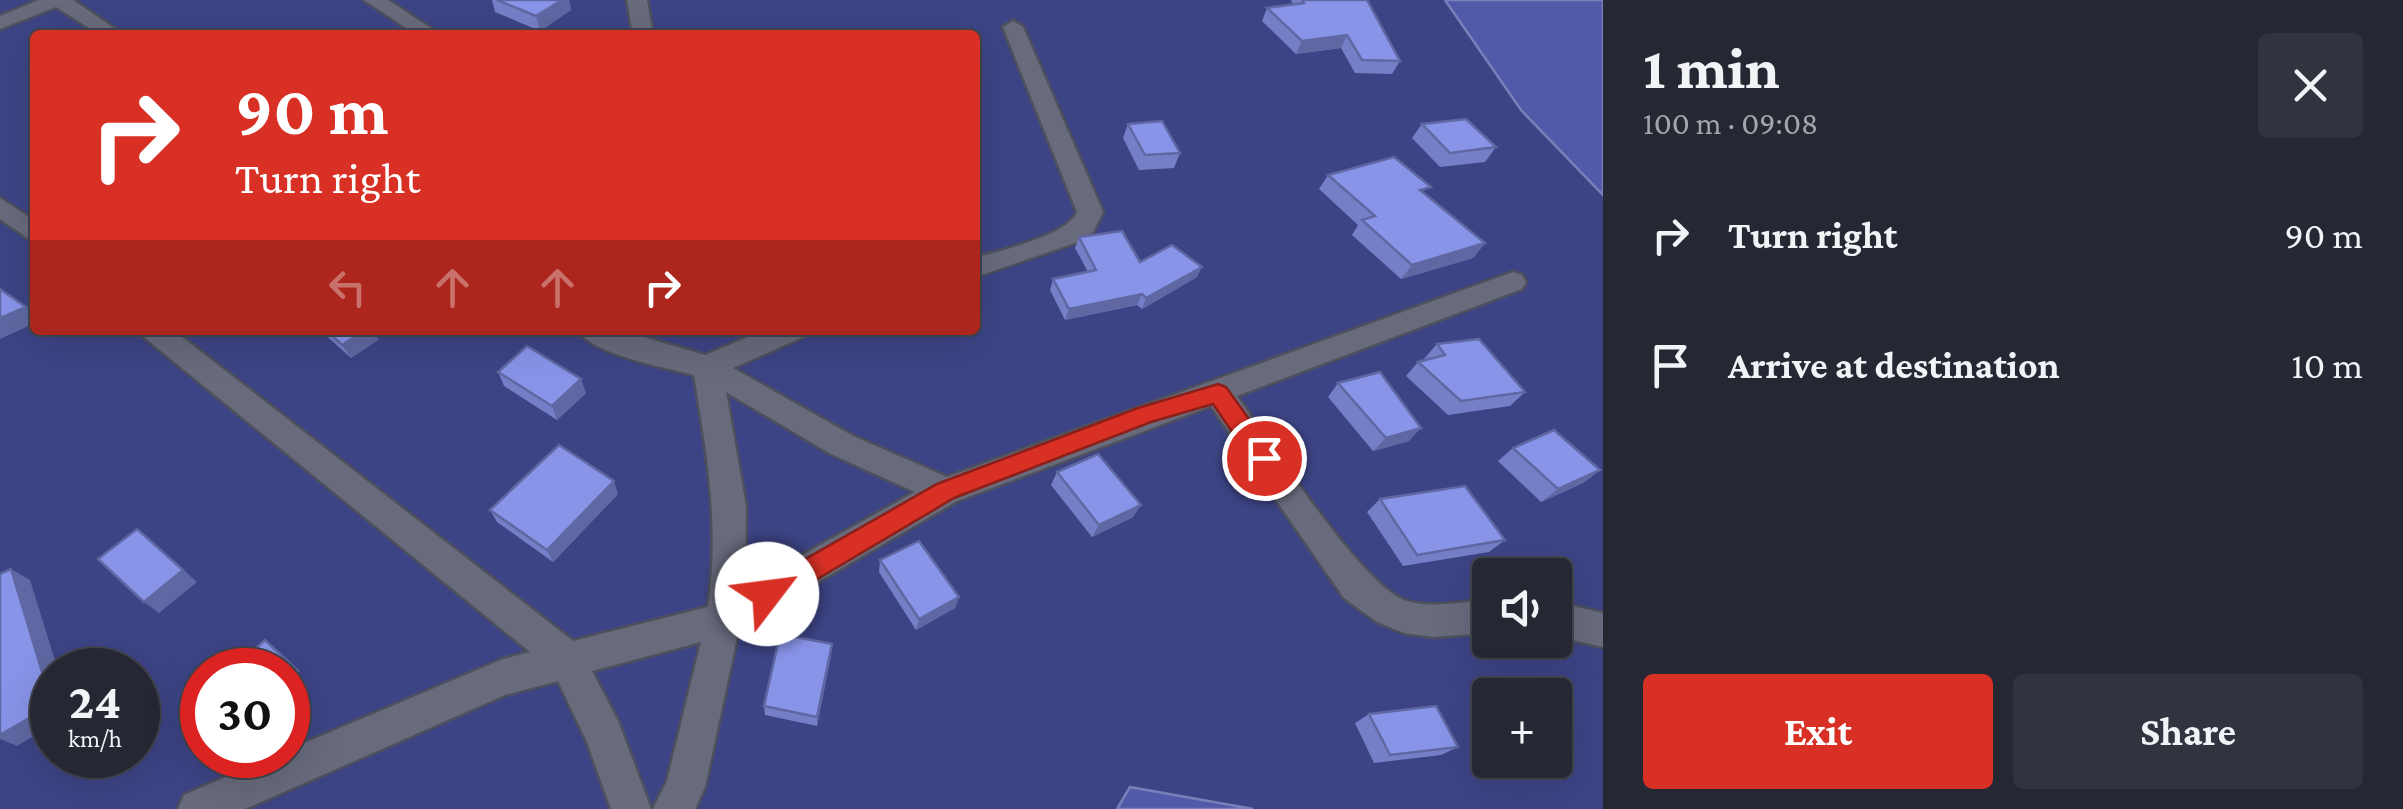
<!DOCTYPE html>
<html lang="en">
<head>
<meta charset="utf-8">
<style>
	:root { --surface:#252732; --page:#31333e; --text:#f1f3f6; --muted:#a3a5ac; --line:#42444d; --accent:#d93025 }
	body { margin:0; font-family:"Crimson Pro",serif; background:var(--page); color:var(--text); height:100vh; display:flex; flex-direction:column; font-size:38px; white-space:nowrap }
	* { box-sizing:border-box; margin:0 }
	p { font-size:32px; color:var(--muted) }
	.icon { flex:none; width:55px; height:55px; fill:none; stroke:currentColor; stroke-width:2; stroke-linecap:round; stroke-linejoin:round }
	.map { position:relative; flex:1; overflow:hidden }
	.sheet { display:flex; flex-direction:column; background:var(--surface); width:800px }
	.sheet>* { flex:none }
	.top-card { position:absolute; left:30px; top:30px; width:950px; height:305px; border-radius:10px; box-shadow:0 10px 40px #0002,0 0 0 2px var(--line); background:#d93025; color:#fff; overflow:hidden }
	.controls { position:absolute; left:1472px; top:558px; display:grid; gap:20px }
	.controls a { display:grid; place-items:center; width:100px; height:100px; border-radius:10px; background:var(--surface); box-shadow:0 10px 40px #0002,0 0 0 2px var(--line); font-size:50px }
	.speed { position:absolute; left:30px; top:648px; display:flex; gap:20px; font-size:50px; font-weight:700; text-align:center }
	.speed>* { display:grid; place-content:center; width:130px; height:130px; border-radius:50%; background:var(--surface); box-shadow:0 10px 40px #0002,0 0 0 2px var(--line); line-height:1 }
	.speed small { font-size:25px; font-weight:400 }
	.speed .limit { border:15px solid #d22; background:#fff; color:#111 }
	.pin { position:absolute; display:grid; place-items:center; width:85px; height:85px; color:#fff; margin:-42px; border:5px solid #fff; border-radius:50%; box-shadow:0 2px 10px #0007 }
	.me { position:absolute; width:110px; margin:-55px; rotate:60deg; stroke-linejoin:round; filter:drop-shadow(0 0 8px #0008) }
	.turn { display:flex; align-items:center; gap:35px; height:210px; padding:0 40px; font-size:45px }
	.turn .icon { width:130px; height:130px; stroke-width:2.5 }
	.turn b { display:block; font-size:70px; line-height:85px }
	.lanes { display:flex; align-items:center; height:95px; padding:0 40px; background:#0003; justify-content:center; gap:50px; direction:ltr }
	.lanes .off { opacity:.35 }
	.round { display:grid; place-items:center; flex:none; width:105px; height:105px; border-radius:10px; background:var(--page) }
	.head { display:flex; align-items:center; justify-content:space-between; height:170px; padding:0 40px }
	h1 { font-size:60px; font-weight:700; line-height:75px }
	.button { display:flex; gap:20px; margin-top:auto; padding:20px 40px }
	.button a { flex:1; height:115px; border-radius:10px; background:var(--accent); color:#fff; font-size:40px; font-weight:700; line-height:115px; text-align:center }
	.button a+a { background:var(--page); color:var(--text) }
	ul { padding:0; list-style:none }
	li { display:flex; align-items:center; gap:30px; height:130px; padding:0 40px }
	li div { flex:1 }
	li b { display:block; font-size:38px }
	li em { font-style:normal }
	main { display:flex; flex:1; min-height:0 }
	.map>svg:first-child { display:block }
	.green { fill:#3d4485; fill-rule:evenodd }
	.water { fill:#515aa8; stroke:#7980b9; stroke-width:2.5 }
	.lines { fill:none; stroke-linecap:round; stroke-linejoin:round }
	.street-casing { stroke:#4e505d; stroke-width:5 }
	.street { fill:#686b7c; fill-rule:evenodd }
	.wall { fill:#757fc8 }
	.shaded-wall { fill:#5f68a2 }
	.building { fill:#8894e8; stroke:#5f68a2; stroke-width:2.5 }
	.route { fill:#d93025; stroke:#8d1f18; stroke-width:2.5 }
</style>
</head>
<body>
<main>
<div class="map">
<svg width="1603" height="809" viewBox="0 0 1603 809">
	<rect width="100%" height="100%" fill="#313443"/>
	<!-- green -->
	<path class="green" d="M0,0H1603V809H0ZM35,35H975V330H35ZM1490,575H1555V640H1490ZM52,670H138V755H52ZM202,670H288V755H202ZM1490,695H1555V760H1490Z"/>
	<!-- water -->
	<g class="water">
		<path d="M1445,0H1603V195L1521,110Z"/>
		<path d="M1130,787L1253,809H1117Z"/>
	</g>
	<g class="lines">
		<!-- street casing -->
		<g class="street-casing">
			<g id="street">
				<path d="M39,0H73L124,35H100L56,7L0,29V16Z"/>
				<path d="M364,0H388L441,35H417Z"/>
				<path d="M627,0H647L653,35H633Z"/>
				<path d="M1013,21L1023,27L1103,212L1093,232L1078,242L975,277V258C1001,250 1067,236 1077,212L1003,27Z"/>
				<path d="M0,198L35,221V243L0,219Z"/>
				<path d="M1513,272L1522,275L1526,282L1522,289L1237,396C1269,441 1360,583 1404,600C1430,609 1463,602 1490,599V633L1433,637L1404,633L1377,622L1344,598L1211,406L957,501L739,628L705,787L695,809H653L667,781L701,642L592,671L618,721L651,809H611L587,742L558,681L505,695L245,809H178L184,795L277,755H288V750L503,659L530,652L144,337L140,330H173L573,641L708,607C720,527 707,453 694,375C667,368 591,354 578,330H619L705,355L765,330H807L803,337L733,368L853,436L947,477ZM726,392L831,454L915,492L745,587L746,506Z"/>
				<path d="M1555,602L1603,613V647L1555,636Z"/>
			</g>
		</g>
		<!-- street -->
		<use href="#street" class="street"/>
	</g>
	<!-- wall -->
	<g class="wall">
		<path d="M492,0H569L571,10L540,31L495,12Z"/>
		<path d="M1291,0H1367L1400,61L1392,74L1355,73L1341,48L1296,54L1262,21L1267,8L1293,4Z"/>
		<path d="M1128,124L1180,153L1174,168L1139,170L1123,138Z"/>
		<path d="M1422,124L1496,147L1485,162L1440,167L1412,138Z"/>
		<path d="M1328,175L1426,194L1485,243L1473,258L1401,279L1352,235L1358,225L1319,189Z"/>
		<path d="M1079,237L1140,262L1197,277L1142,309L1137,305L1065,320L1050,290L1053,279L1088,272L1075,248Z"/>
		<path d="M320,330H372L378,340L351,358Z"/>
		<path d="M1437,344L1525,392L1510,406L1448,415L1406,376L1418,362L1426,360L1424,359Z"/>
		<path d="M498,372L586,393L557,420L504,386Z"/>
		<path d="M1338,383L1409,441L1373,451L1328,397Z"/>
		<path d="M1513,448L1600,470L1583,483L1541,502L1498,461Z"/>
		<path d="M1057,472L1133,517L1092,537L1051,485Z"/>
		<path d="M618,494L553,562L497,522L490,510Z"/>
		<path d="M1380,499L1505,540L1489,552L1403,566L1367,512Z"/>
		<path d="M880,560L959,597L955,608L916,630L879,572Z"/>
		<path d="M831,655L817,726L765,715L764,706Z"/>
		<path d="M1369,714L1458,747L1441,755L1374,763L1355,723Z"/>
	</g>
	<!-- shaded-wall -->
	<g class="shaded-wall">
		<path d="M562,0H569L571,10L540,31L536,16Z"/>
		<path d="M1347,35L1341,48L1296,54L1302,41Z"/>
		<path d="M1485,243L1473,258L1401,279L1412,265Z"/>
		<path d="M1202,267L1197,277L1142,309L1146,298Z"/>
		<path d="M1142,294L1137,305L1065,320L1069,309Z"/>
		<path d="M26,307L35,316V323L0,339V318Z"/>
		<path d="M298,330H310L302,336Z"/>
		<path d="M365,330H372L378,340L351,358L342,345Z"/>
		<path d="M581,379L586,393L557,420L552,406Z"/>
		<path d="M1421,428L1409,441L1373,451L1386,438Z"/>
		<path d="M1600,470L1583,483L1541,502L1558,489Z"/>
		<path d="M614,481L618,494L553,562L547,550Z"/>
		<path d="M1141,505L1133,517L1092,537L1099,525Z"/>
		<path d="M137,529L197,582L159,613L144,602Z"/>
		<path d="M11,569L30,580L58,670H52V704Z"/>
		<path d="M959,597L955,608L916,630L919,619Z"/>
		<path d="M265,640L300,671L288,683V671Z"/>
		<path d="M832,644L831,655L817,726V717Z"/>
		<path d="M52,705V725L17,746L0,739V735Z"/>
	</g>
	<!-- building -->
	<g class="building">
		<path d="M497,0H562L536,16Z"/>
		<path d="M1302,0H1367L1400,61L1362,60L1347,35L1302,41L1267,8L1304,3Z"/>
		<path d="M1466,119L1496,147L1450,153L1422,124Z"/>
		<path d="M1162,121L1180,153L1145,155L1128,124Z"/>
		<path d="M1394,157L1431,187L1420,190L1485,243L1412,265L1362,220L1375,216L1328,175Z"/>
		<path d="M1122,231L1140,262L1172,245L1202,267L1146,298L1142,294L1069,309L1053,279L1096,270L1079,237Z"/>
		<path d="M0,289L26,307L0,318Z"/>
		<path d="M326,330H365L342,345Z"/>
		<path d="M1479,339L1525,392L1461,401L1418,362L1445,355L1437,344Z"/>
		<path d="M527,346L581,379L552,406L498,372Z"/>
		<path d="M1380,372L1421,428L1386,438L1338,383Z"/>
		<path d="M1554,430L1600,470L1558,489L1513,448Z"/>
		<path d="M559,445L614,481L547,550L490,510Z"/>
		<path d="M1098,454L1141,505L1099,525L1057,472Z"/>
		<path d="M1465,486L1505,540L1417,555L1380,499Z"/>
		<path d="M137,529L183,570L144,602L98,559Z"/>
		<path d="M919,541L959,597L919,619L880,560Z"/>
		<path d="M11,569L52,705L0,735V574Z"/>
		<path d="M780,634L832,644L817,717L764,706Z"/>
		<path d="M265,640L293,666L288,671L238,670L235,667Z"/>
		<path d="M1436,706L1458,747L1390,755L1369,714Z"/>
	</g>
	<!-- route -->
	<path class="route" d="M1218,384L1226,387L1272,451L1276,458L1272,465H1255L1213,404L1151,422L954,498L777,603L767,607L758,603L754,594L758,586L937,484L1138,408Z"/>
</svg>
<div class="controls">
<a><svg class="icon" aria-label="sound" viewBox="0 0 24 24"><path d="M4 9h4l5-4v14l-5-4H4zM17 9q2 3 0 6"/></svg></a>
<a>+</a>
</div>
<div class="speed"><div>24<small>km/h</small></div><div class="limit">30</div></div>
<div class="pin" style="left:1264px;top:458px;background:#d93025"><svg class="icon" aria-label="arrive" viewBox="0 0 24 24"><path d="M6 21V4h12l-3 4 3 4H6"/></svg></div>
<svg class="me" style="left:767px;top:594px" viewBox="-20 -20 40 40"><circle r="19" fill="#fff"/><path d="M0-13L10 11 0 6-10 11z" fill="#d93025"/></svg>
<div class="top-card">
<div class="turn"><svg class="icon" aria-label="right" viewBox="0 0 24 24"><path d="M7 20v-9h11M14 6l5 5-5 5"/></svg><div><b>90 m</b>Turn right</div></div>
<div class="lanes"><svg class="icon off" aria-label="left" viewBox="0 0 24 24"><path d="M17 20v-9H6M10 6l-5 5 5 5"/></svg><svg class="icon off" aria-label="ahead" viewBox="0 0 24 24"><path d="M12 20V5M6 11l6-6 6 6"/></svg><svg class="icon off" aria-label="ahead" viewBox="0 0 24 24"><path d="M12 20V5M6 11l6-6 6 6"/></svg><svg class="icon" aria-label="right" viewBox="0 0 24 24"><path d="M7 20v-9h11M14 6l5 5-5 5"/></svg></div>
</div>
</div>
<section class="sheet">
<div class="head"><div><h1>1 min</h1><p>100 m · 09:08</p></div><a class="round"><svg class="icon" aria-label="close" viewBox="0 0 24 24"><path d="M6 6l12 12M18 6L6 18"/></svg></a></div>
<ul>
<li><svg class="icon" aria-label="right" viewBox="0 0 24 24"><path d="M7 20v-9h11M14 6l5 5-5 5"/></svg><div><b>Turn right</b></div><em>90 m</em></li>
<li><svg class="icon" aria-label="arrive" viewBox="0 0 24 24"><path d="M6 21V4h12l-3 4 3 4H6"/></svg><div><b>Arrive at destination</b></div><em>10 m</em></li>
</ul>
<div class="button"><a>Exit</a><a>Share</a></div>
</section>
</main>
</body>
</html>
